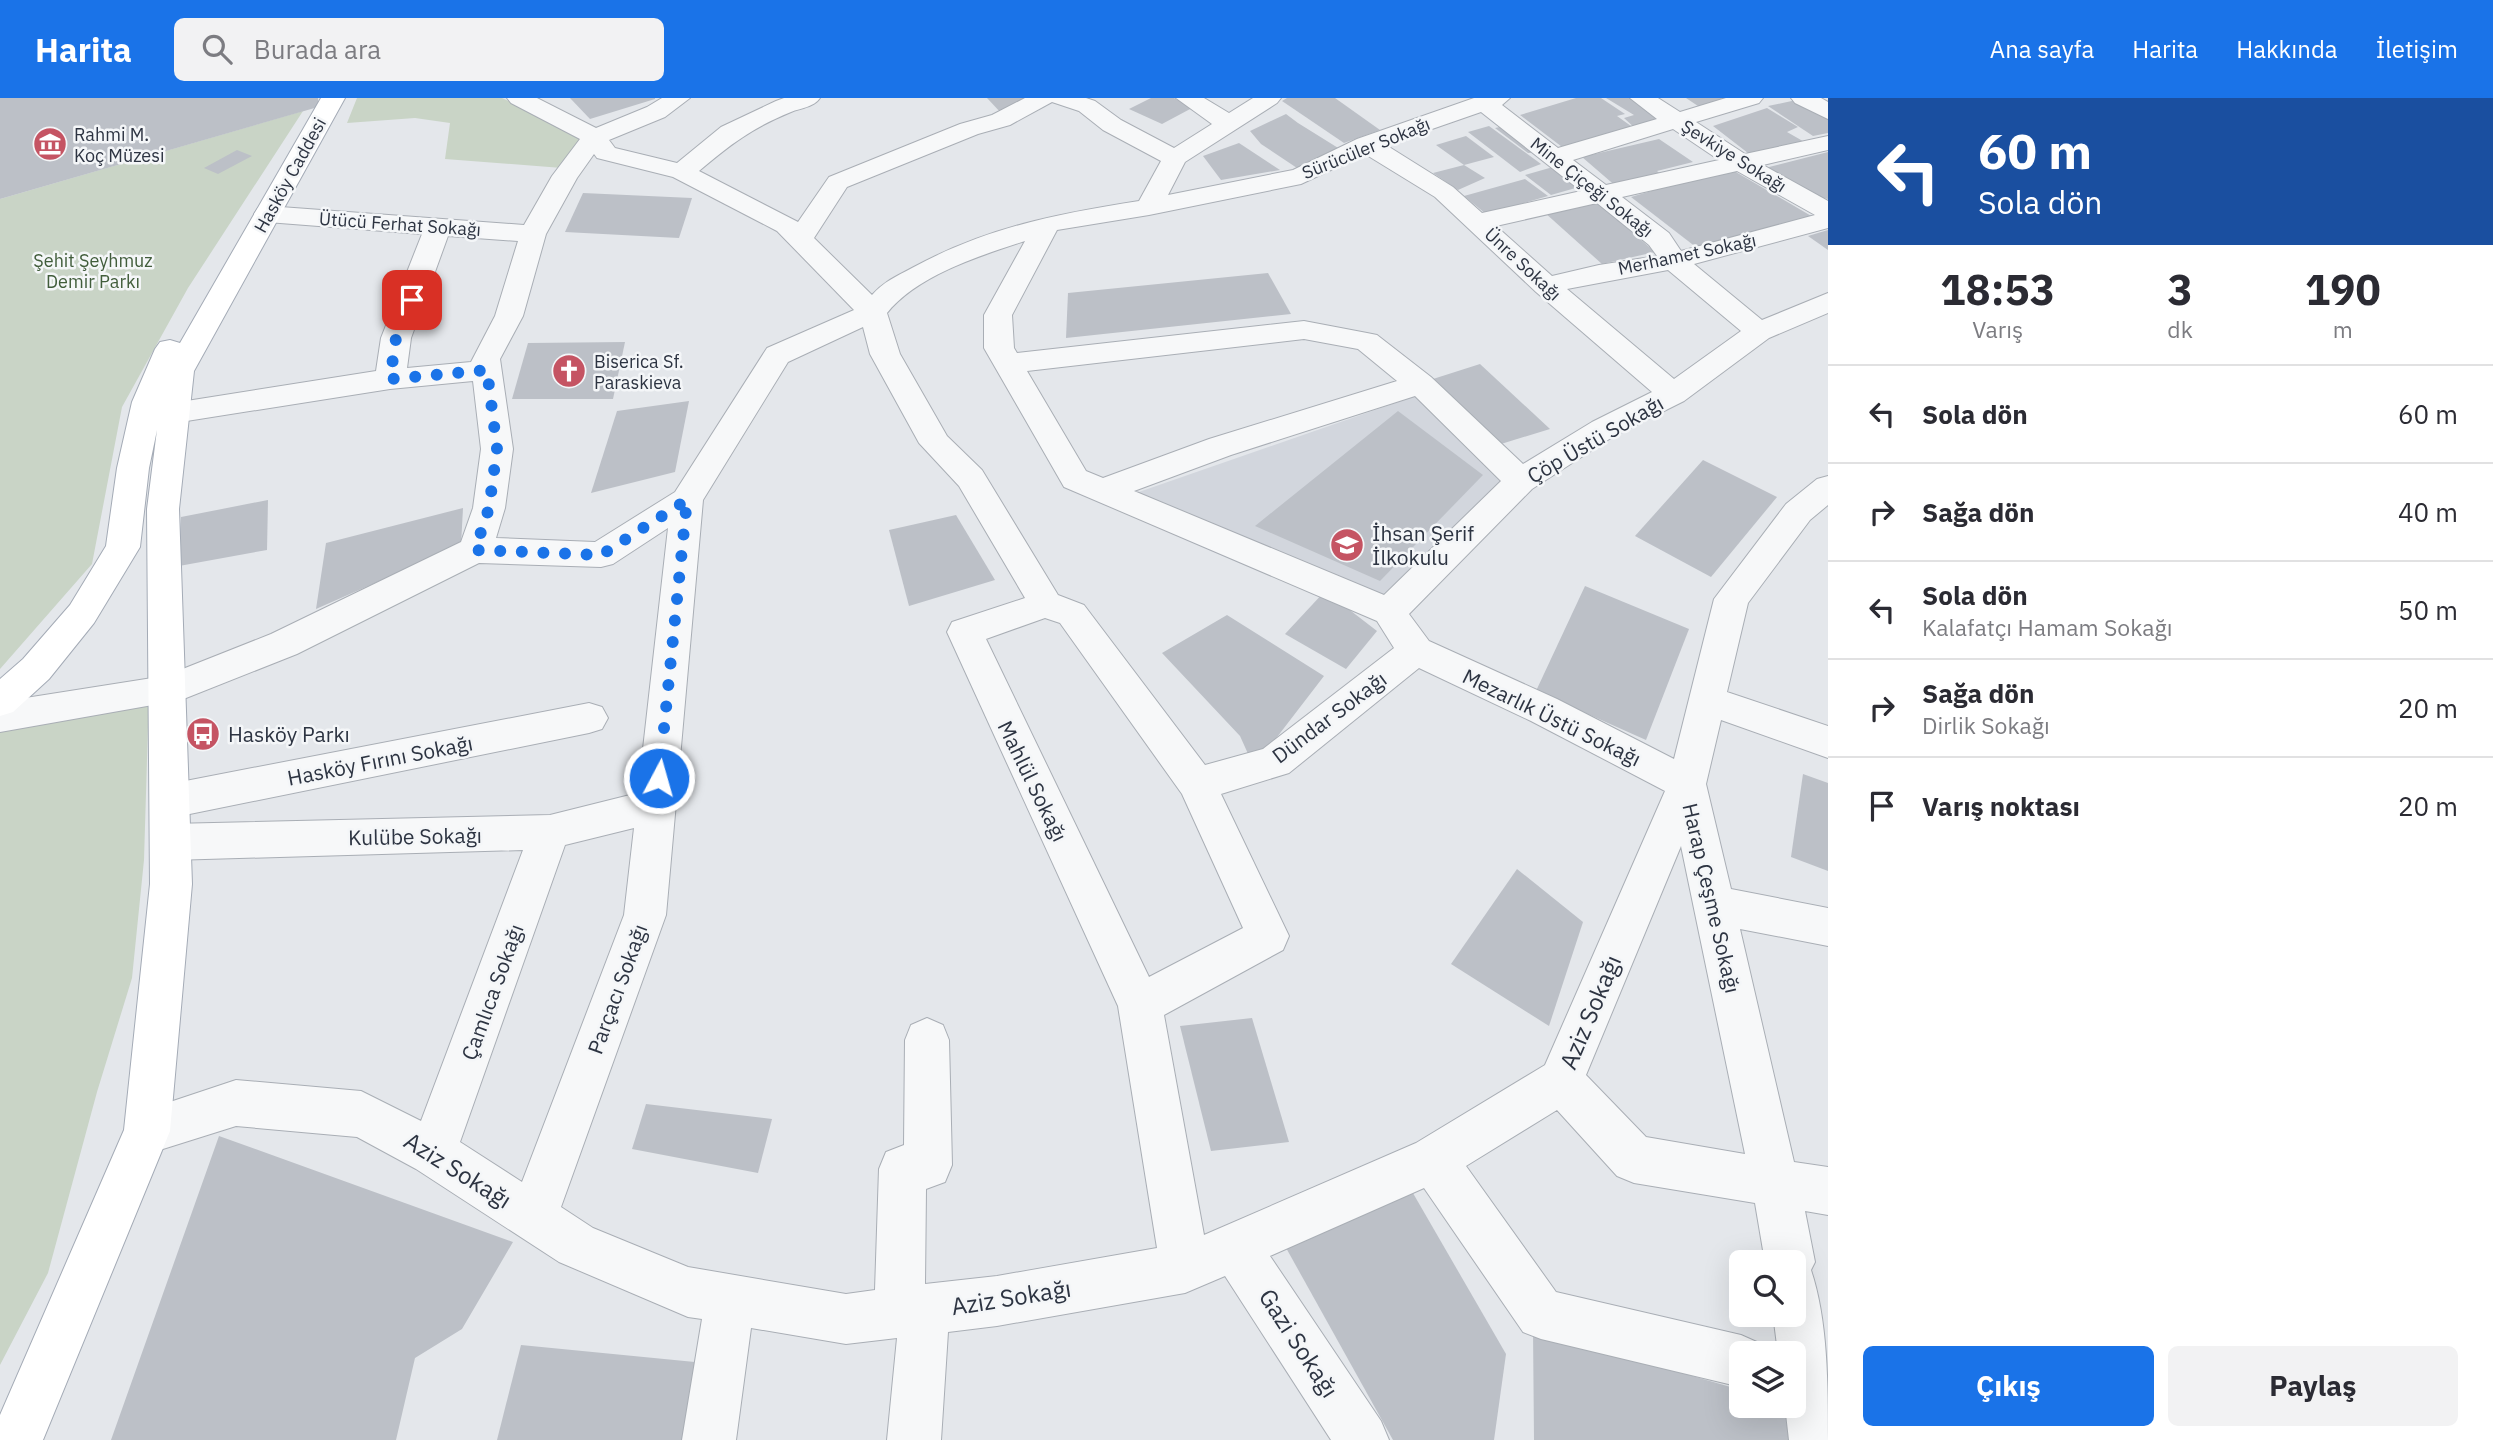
<!DOCTYPE html>
<html lang="tr">
<head>
<meta charset="utf-8">
<style>
	:root { --surface:#fff; --page:#f2f2f3; --text:#2b2b33; --muted:#7c7c81; --line:#e1e1e2; --accent:#1a73e8 }
	body { margin:0; font-family:"IBM Plex Sans",sans-serif; background:var(--page); color:var(--text); height:100vh; display:flex; flex-direction:column; font-size:26px; white-space:nowrap }
	* { box-sizing:border-box; margin:0 }
	p { font-size:23px; color:var(--muted) }
	.icon { flex:none; width:38px; height:38px; fill:none; stroke:currentColor; stroke-width:2; stroke-linecap:round; stroke-linejoin:round }
	.map { position:relative; flex:1; overflow:hidden }
	.drawer { display:flex; flex-direction:column; background:var(--surface); width:665px }
	.drawer>* { flex:none }
	.top-card { background:#1a4fa0; color:#fff; overflow:hidden }
	.tools { position:absolute; left:1729px; top:1152px; display:grid; gap:14px }
	.tools a { display:grid; place-items:center; width:77px; height:77px; border-radius:10px; background:var(--surface); box-shadow:0 7px 28px #0002; font-size:35px }
	.pin { position:absolute; display:grid; place-items:center; width:60px; height:60px; color:#fff; margin:-30px; border-radius:14px; box-shadow:0 4px 10px #0006 }
	.me { position:absolute; width:77px; margin:-38px; rotate:6deg; stroke-linejoin:round; filter:drop-shadow(0 0 5px #0008) }
	.turn { display:flex; align-items:center; gap:24px; height:147px; padding:0 35px; font-size:32px }
	.turn .icon { width:91px; height:91px; stroke-width:2.5 }
	.turn b { display:block; font-size:49px; line-height:60px }
	.eta { display:flex; justify-content:space-evenly; align-items:center; height:119px; text-align:center }
	.eta b { font-size:42px; font-weight:700; line-height:49px }
	.action { display:flex; gap:14px; margin-top:auto; padding:14px 35px }
	.action a { flex:1; height:80px; border-radius:10px; background:var(--accent); color:#fff; font-size:28px; font-weight:700; line-height:80px; text-align:center }
	.action a+a { background:var(--page); color:var(--text) }
	ul { padding:0; list-style:none }
	li { display:flex; align-items:center; gap:21px; height:98px; padding:0 35px; border-top:2px solid var(--line) }
	li div { flex:1 }
	li b { display:block; font-size:26px }
	li em { font-style:normal }
	header { display:flex; align-items:center; gap:42px; box-sizing:border-box; height:98px; padding:0 35px; background:var(--accent); color:#fff }
	header strong { font-size:33px }
	nav { display:flex; gap:38px; margin-inline-start:auto; font-size:24px }
	.search { width:490px; height:63px; background:var(--page); display:flex; align-items:center; gap:18px; box-sizing:border-box; padding:0 24px; border-radius:10px; color:var(--muted); font-size:26px }
	main { display:flex; flex:1; min-height:0 }
	.map>svg:first-child { display:block }
	.built { fill:#d2d6dd }
	.green { fill:#c9d4c6 }
	.building { fill:#bcc0c7 }
	.lines { fill:none; stroke-linecap:round; stroke-linejoin:round }
	.minor-casing { stroke:#a9aeb5; stroke-width:2 }
	.primary-casing { stroke:#a4abb6; stroke-width:2 }
	.minor { fill:#f7f8f9; fill-rule:evenodd }
	.primary { fill:#fff; fill-rule:evenodd }
	.route { stroke:#1a73e8; stroke-width:12; stroke-dasharray:0 21.6 }
	.labels { text-anchor:middle; dominant-baseline:central; stroke-width:5; stroke-linejoin:round; paint-order:stroke }
	.far-poi-label { font-size:18px; fill:#2d3442; stroke:#f4f6f8; text-anchor:start }
	.far-street-label { font-size:18px; fill:#2d3442; stroke:#f4f6f8 }
	.far-park-label { font-size:18px; fill:#415d3b; stroke:#f4f6f8 }
	.street-label { font-size:21px; fill:#2d3442; stroke:#f4f6f8 }
	.poi-label { font-size:21px; fill:#2d3442; stroke:#f4f6f8; text-anchor:start }
	.near-street-label { font-size:24px; fill:#2d3442; stroke:#f4f6f8 }
</style>
</head>
<body>
<header>
<strong>Harita</strong>
<div class="search"><svg class="icon" aria-label="search" viewBox="0 0 24 24"><circle cx="10" cy="10" r="6"/><path d="M15 15l6 6"/></svg>Burada ara</div>
<nav><a>Ana sayfa</a><a>Harita</a><a>Hakkında</a><a>İletişim</a></nav>
</header>
<main>
<div class="map">
<svg width="1828" height="1342" viewBox="0 0 1828 1342">
	<rect width="100%" height="100%" fill="#e4e7eb"/>
	<!-- built -->
	<path class="built" d="M1421,296L1509,381L1380,499L1136,395Z"/>
	<!-- green -->
	<g class="green">
		<path d="M357,0H502L583,39L562,70L445,61L450,25L415,20L347,25Z"/>
		<path d="M303,13L188,190L122,309L92,466L0,571V101Z"/>
		<path d="M149,595L144,762L132,880L97,994L48,1175L0,1267V622Z"/>
	</g>
	<!-- building -->
	<g class="building">
		<path d="M0,0H318V9L0,101Z"/>
		<path d="M570,0H655V1L590,21Z"/>
		<path d="M987,0H1043L1002,16Z"/>
		<path d="M1151,0H1174L1192,10L1162,26L1129,11Z"/>
		<path d="M1287,0H1335L1380,32L1344,45L1282,3Z"/>
		<path d="M1576,0H1601L1625,16L1617,18L1638,33L1624,20L1634,17L1606,0H1638L1675,22L1570,55L1520,17Z"/>
		<path d="M1686,0H1721L1727,4L1704,12Z"/>
		<path d="M1801,1L1828,16V35L1813,38L1768,8Z"/>
		<path d="M1767,10L1798,29L1787,34L1808,46L1757,62L1713,28Z"/>
		<path d="M1286,16L1298,25L1343,53L1297,70L1261,46L1250,33Z"/>
		<path d="M1509,27L1545,54L1528,55L1495,30Z"/>
		<path d="M1489,28L1541,66L1520,74L1468,34Z"/>
		<path d="M1466,38L1494,59L1464,67L1436,47Z"/>
		<path d="M1659,41L1693,64L1657,73L1665,80L1618,90L1582,59Z"/>
		<path d="M1239,45L1280,72L1221,82L1203,58Z"/>
		<path d="M237,52L252,58L218,76L204,70Z"/>
		<path d="M1828,54V101L1803,96L1765,70Z"/>
		<path d="M1464,67L1485,80L1458,92L1433,75Z"/>
		<path d="M1553,69L1579,89L1551,97L1525,77Z"/>
		<path d="M1729,70L1813,119L1701,153L1631,99Z"/>
		<path d="M1525,81L1548,98L1486,116L1464,98Z"/>
		<path d="M583,95L692,100L679,140L565,134Z"/>
		<path d="M1596,103L1655,154L1602,166L1544,114Z"/>
		<path d="M1828,132V152L1808,138Z"/>
		<path d="M1268,175L1291,216L1066,240L1068,195Z"/>
		<path d="M625,244L613,301H512L528,245Z"/>
		<path d="M1480,266L1550,331L1501,346L1433,281Z"/>
		<path d="M689,303L675,374L591,395L617,313Z"/>
		<path d="M1398,313L1483,377L1380,483L1255,428Z"/>
		<path d="M1703,362L1777,399L1711,479L1635,438Z"/>
		<path d="M268,402L267,452L179,468L181,419Z"/>
		<path d="M463,410L461,447L316,511L326,445Z"/>
		<path d="M956,417L995,482L909,508L889,432Z"/>
		<path d="M1585,488L1689,531L1646,642L1536,593Z"/>
		<path d="M1325,493L1377,533L1346,571L1285,536Z"/>
		<path d="M1227,517L1324,578L1254,669L1240,638L1162,555Z"/>
		<path d="M1803,676L1828,685V773L1791,759Z"/>
		<path d="M1517,771L1583,824L1549,928L1451,866Z"/>
		<path d="M1252,920L1289,1044L1211,1053L1180,928Z"/>
		<path d="M646,1006L772,1021L758,1075L632,1051Z"/>
		<path d="M219,1038L513,1144L462,1231L415,1260L396,1342H111Z"/>
		<path d="M1410,1090L1506,1256L1494,1342H1393L1285,1148Z"/>
		<path d="M1533,1232L1741,1292V1307H1794L1802,1342H1534Z"/>
		<path d="M521,1247L705,1265L692,1342H497Z"/>
	</g>
	<g class="lines">
		<!-- minor casing -->
		<g class="minor-casing">
			<g id="minor">
				<path d="M507,0H537L596,30L647,9L662,0H690L665,19L609,42L615,50L677,65L721,29L776,3L784,0H820C814,9 801,10 791,14C752,30 731,46 699,73L798,124L829,79L960,26L992,17L1025,0H1086L1095,3L1121,22L1174,50L1212,26L1176,0H1204L1229,15L1253,0H1281L1277,5L1185,64L1168,97L1293,72L1357,41L1474,0H1510L1502,7L1558,50L1657,21L1630,0H1658L1680,14L1726,0H1763L1759,5L1696,24L1745,56L1828,38V52L1763,67L1828,103V130L1694,166L1762,222L1828,195V215L1769,240L1684,303L1614,338L1532,391L1409,516L1429,543L1557,601L1674,661L1714,501L1786,406L1817,381L1828,378V407L1810,422L1748,505L1727,594L1828,628V660L1721,622L1706,686L1731,791L1828,810V848L1740,831L1794,1064L1828,1069V1117L1805,1113L1815,1164L1811,1172C1828,1223 1828,1287 1828,1342H1789L1785,1307H1794V1255H1778L1773,1216H1794V1164H1765L1755,1105L1634,1085L1617,1078L1557,1012L1466,1068L1556,1194L1741,1237L1759,1245L1763,1255H1741V1289L1541,1241L1523,1234L1424,1090L1270,1158L1381,1323L1389,1342H1331L1225,1178L1185,1195L997,1228L948,1234L941,1342H887L897,1240L846,1246L751,1230L736,1342H682L702,1221L688,1219L559,1164L416,1071L357,1039L236,1028L147,1056L131,1049L124,1033L131,1017L236,982L361,993L421,1023L523,752L171,762L157,756L151,744L157,732L171,726L550,717L638,695L668,430L613,466L601,469L479,465L297,556L181,602L0,634V604L165,578L271,536L461,444L473,410L481,351L473,283L390,291L174,325L163,322L159,315L163,308L174,305L376,273L381,240L422,136L267,124L258,122L254,116L258,110L267,108L524,127L552,78L580,41L511,5ZM1052,4L1079,13L1103,32L1161,63L1139,103C1057,116 987,129 912,170C897,178 883,184 872,197L814,140L847,89L978,36L1010,27ZM1481,14L1581,93L1482,115L1453,89L1386,47ZM1673,31L1719,62L1606,87L1573,62ZM594,56L597,60L673,79L777,133L854,212L767,250L675,394L595,444L496,440L505,410L513,351L500,261L523,218L546,136L577,80ZM1365,56L1435,99L1536,194L1652,294L1592,324L1523,366L1431,279L1377,237L1367,235L1304,223L1017,255L1014,250L1012,217L1057,132L1149,117L1301,86ZM1737,73L1815,117L1681,153L1669,135L1622,99ZM1597,105L1649,147L1657,158L1599,167L1552,178L1496,128ZM448,138L518,143L495,218L471,264L407,270L411,240ZM1025,143L984,217V250L1064,389L1377,523L1394,550L1263,651L1205,667L1084,507L1058,497L982,372L947,338L900,256L887,215C918,177 979,158 1025,143ZM1668,172L1741,233L1674,281L1567,191ZM863,229L870,256L919,345L959,388L1025,500L952,524L947,534L1118,908L1157,1150L997,1178L925,1186L926,1091L945,1084L952,1067L949,942L943,927L927,920L911,927L905,942L904,1047L886,1054L879,1071L875,1192L846,1196L688,1169L593,1130L561,1109L666,817L703,402L788,264ZM1304,241L1358,251L1397,283L1209,341L1103,380L1086,373L1027,273ZM1415,298L1501,383L1384,497L1134,393L1231,357ZM1045,520L1060,525L1182,696L1243,830L1149,879L986,541ZM1419,570L1531,623L1665,693L1545,967L1416,1045L1204,1137L1164,917L1283,852L1289,838L1221,696L1289,675ZM634,730L624,817L522,1084L460,1044L565,747ZM1681,748L1745,1056L1646,1039L1586,977Z"/>
				<path d="M1791,0H1821L1828,4V21L1795,5Z"/>
				<path d="M589,605L602,609L608,620L602,631L589,635L170,720L156,715L150,703L156,691L170,686Z"/>
			</g>
		</g>
		<!-- primary casing -->
		<g class="primary-casing">
			<path id="primary" d="M321,0H345L194,273L179,411L192,786L170,1033L43,1342H0V1317L124,1032L150,786L147,411L157,332L149,370L140,449L94,525L49,581L13,614L0,618V581L23,561L70,507L106,448L117,370L132,304L155,251L160,244L170,242L180,245Z"/>
		</g>
		<!-- minor -->
		<use href="#minor" class="minor"/>
		<!-- primary -->
		<use href="#primary" class="primary"/>
	</g>
	<g class="lines">
		<!-- route -->
		<path class="route" d="M412,202L396,240L390,281L487,272L497,351L489,410L475,452L601,457L687,402L659,680"/>
	</g>
	<!-- icons -->
	<defs>
		<g id="museum-disc" transform="scale(1.75)"><circle r="9.5" fill="#c55463" stroke="#f4f6f8"/><path d="M0-6L6-3V-2H-6V-3ZM-5-1h2V3h-2ZM-1-1h2V3h-2ZM3-1h2V3H3ZM-6 4H6V6H-6Z" fill="#fff"/></g>
		<g id="church-disc" transform="scale(1.75)"><circle r="9.5" fill="#c55463" stroke="#f4f6f8"/><path d="M-1.2-6h2.4v3.5h3.3v2.4h-3.3V6h-2.4V-.1h-3.3v-2.4h3.3Z" fill="#fff"/></g>
		<g id="school-disc" transform="scale(1.75)"><circle r="9.5" fill="#c55463" stroke="#f4f6f8"/><path d="M0-5L7-2L0 1L-7-2ZM-4 1L0 2.5L4 1V4Q0 6-4 4Z" fill="#fff"/></g>
		<g id="bus-disc" transform="scale(1.75)"><circle r="9.5" fill="#c55463" stroke="#f4f6f8"/><path d="M-5-6H5V4H4V6H2V4H-2V6H-4V4H-5ZM-3.5-4V0h7V-4ZM-3.5 1.2v1.5H-2V1.2ZM2 1.2v1.5H3.5V1.2Z" fill="#fff"/></g>
	</defs>
	<g fill-rule="evenodd">
		<use href="#museum-disc" x="50" y="46"/>
		<use href="#church-disc" x="569" y="273"/>
		<use href="#school-disc" x="1347" y="447"/>
		<use href="#bus-disc" x="203" y="636"/>
	</g>
	<g class="labels">
		<!-- far-poi labels -->
		<g class="far-poi-label">
			<text x="74" y="36">Rahmi M.<tspan x="74" dy="21">Koç Müzesi</tspan></text>
			<text x="594" y="263">Biserica Sf.<tspan x="594" dy="21">Paraskieva</tspan></text>
		</g>
		<!-- far-street labels -->
		<g class="far-street-label">
			<text transform="translate(1366 50) rotate(-22)">Sürücüler Sokağı</text>
			<text transform="translate(1734 58) rotate(32)">Şevkiye Sokağı</text>
			<text transform="translate(290 77) rotate(-61)">Hasköy Caddesi</text>
			<text transform="translate(1592 89) rotate(38)">Mine Çiçeği Sokağı</text>
			<text transform="translate(400 126) rotate(4)">Ütücü Ferhat Sokağı</text>
			<text transform="translate(1687 156) rotate(-12)">Merhamet Sokağı</text>
			<text transform="translate(1523 166) rotate(43)">Ünre Sokağı</text>
		</g>
		<!-- far-park labels -->
		<g class="far-park-label">
			<text x="93" y="162">Şehit Şeyhmuz<tspan x="93" dy="21">Demir Parkı</tspan></text>
		</g>
		<!-- street labels -->
		<g class="street-label">
			<text transform="translate(1595 341) rotate(-30)">Çöp Üstü Sokağı</text>
			<text transform="translate(1329 619) rotate(-37)">Dündar Sokağı</text>
			<text transform="translate(1552 619) rotate(26)">Mezarlık Üstü Sokağı</text>
			<text transform="translate(380 662) rotate(-11)">Hasköy Fırını Sokağı</text>
			<text transform="translate(1033 683) rotate(64)">Mahlül Sokağı</text>
			<text transform="translate(415 738) rotate(-1)">Kulübe Sokağı</text>
			<text transform="translate(1712 800) rotate(77)">Harap Çeşme Sokağı</text>
			<text transform="translate(617 891) rotate(-70)">Parçacı Sokağı</text>
			<text transform="translate(492 894) rotate(-70)">Çamlıca Sokağı</text>
		</g>
		<!-- poi labels -->
		<g class="poi-label">
			<text x="1372" y="435">İhsan Şerif<tspan x="1372" dy="24">İlkokulu</tspan></text>
			<text x="228" y="636">Hasköy Parkı</text>
		</g>
		<!-- near-street labels -->
		<g class="near-street-label">
			<text transform="translate(1590 914) rotate(-67)">Aziz Sokağı</text>
			<text transform="translate(458 1072) rotate(32)">Aziz Sokağı</text>
			<text transform="translate(1011 1199) rotate(-9)">Aziz Sokağı</text>
			<text transform="translate(1299 1245) rotate(57)">Gazi Sokağı</text>
		</g>
	</g>
</svg>
<div class="tools">
<a><svg class="icon" aria-label="search" viewBox="0 0 24 24"><circle cx="10" cy="10" r="6"/><path d="M15 15l6 6"/></svg></a>
<a><svg class="icon" aria-label="layers" viewBox="0 0 24 24"><path d="M12 4l9 5-9 5-9-5zM3 14l9 5 9-5"/></svg></a>
</div>
<div class="pin" style="left:412px;top:202px;background:#d93025"><svg class="icon" aria-label="arrive" viewBox="0 0 24 24"><path d="M6 21V4h12l-3 4 3 4H6"/></svg></div>
<svg class="me" style="left:659px;top:680px" viewBox="-20 -20 40 40"><circle r="17" fill="#1a73e8" stroke="#fff" stroke-width="3"/><path d="M0-11L8 9 0 5-8 9z" fill="#fff"/></svg>
</div>
<section class="drawer">
<div class="top-card">
<div class="turn"><svg class="icon" aria-label="left" viewBox="0 0 24 24"><path d="M17 20v-9H6M10 6l-5 5 5 5"/></svg><div><b>60 m</b>Sola dön</div></div>
</div>
<div class="eta">
<div><b>18:53</b><p>Varış</p></div>
<div><b>3</b><p>dk</p></div>
<div><b>190</b><p>m</p></div>
</div>
<ul>
<li><svg class="icon" aria-label="left" viewBox="0 0 24 24"><path d="M17 20v-9H6M10 6l-5 5 5 5"/></svg><div><b>Sola dön</b></div><em>60 m</em></li>
<li><svg class="icon" aria-label="right" viewBox="0 0 24 24"><path d="M7 20v-9h11M14 6l5 5-5 5"/></svg><div><b>Sağa dön</b></div><em>40 m</em></li>
<li><svg class="icon" aria-label="left" viewBox="0 0 24 24"><path d="M17 20v-9H6M10 6l-5 5 5 5"/></svg><div><b>Sola dön</b><p>Kalafatçı Hamam Sokağı</p></div><em>50 m</em></li>
<li><svg class="icon" aria-label="right" viewBox="0 0 24 24"><path d="M7 20v-9h11M14 6l5 5-5 5"/></svg><div><b>Sağa dön</b><p>Dirlik Sokağı</p></div><em>20 m</em></li>
<li><svg class="icon" aria-label="arrive" viewBox="0 0 24 24"><path d="M6 21V4h12l-3 4 3 4H6"/></svg><div><b>Varış noktası</b></div><em>20 m</em></li>
</ul>
<div class="action"><a>Çıkış</a><a>Paylaş</a></div>
</section>
</main>
</body>
</html>
